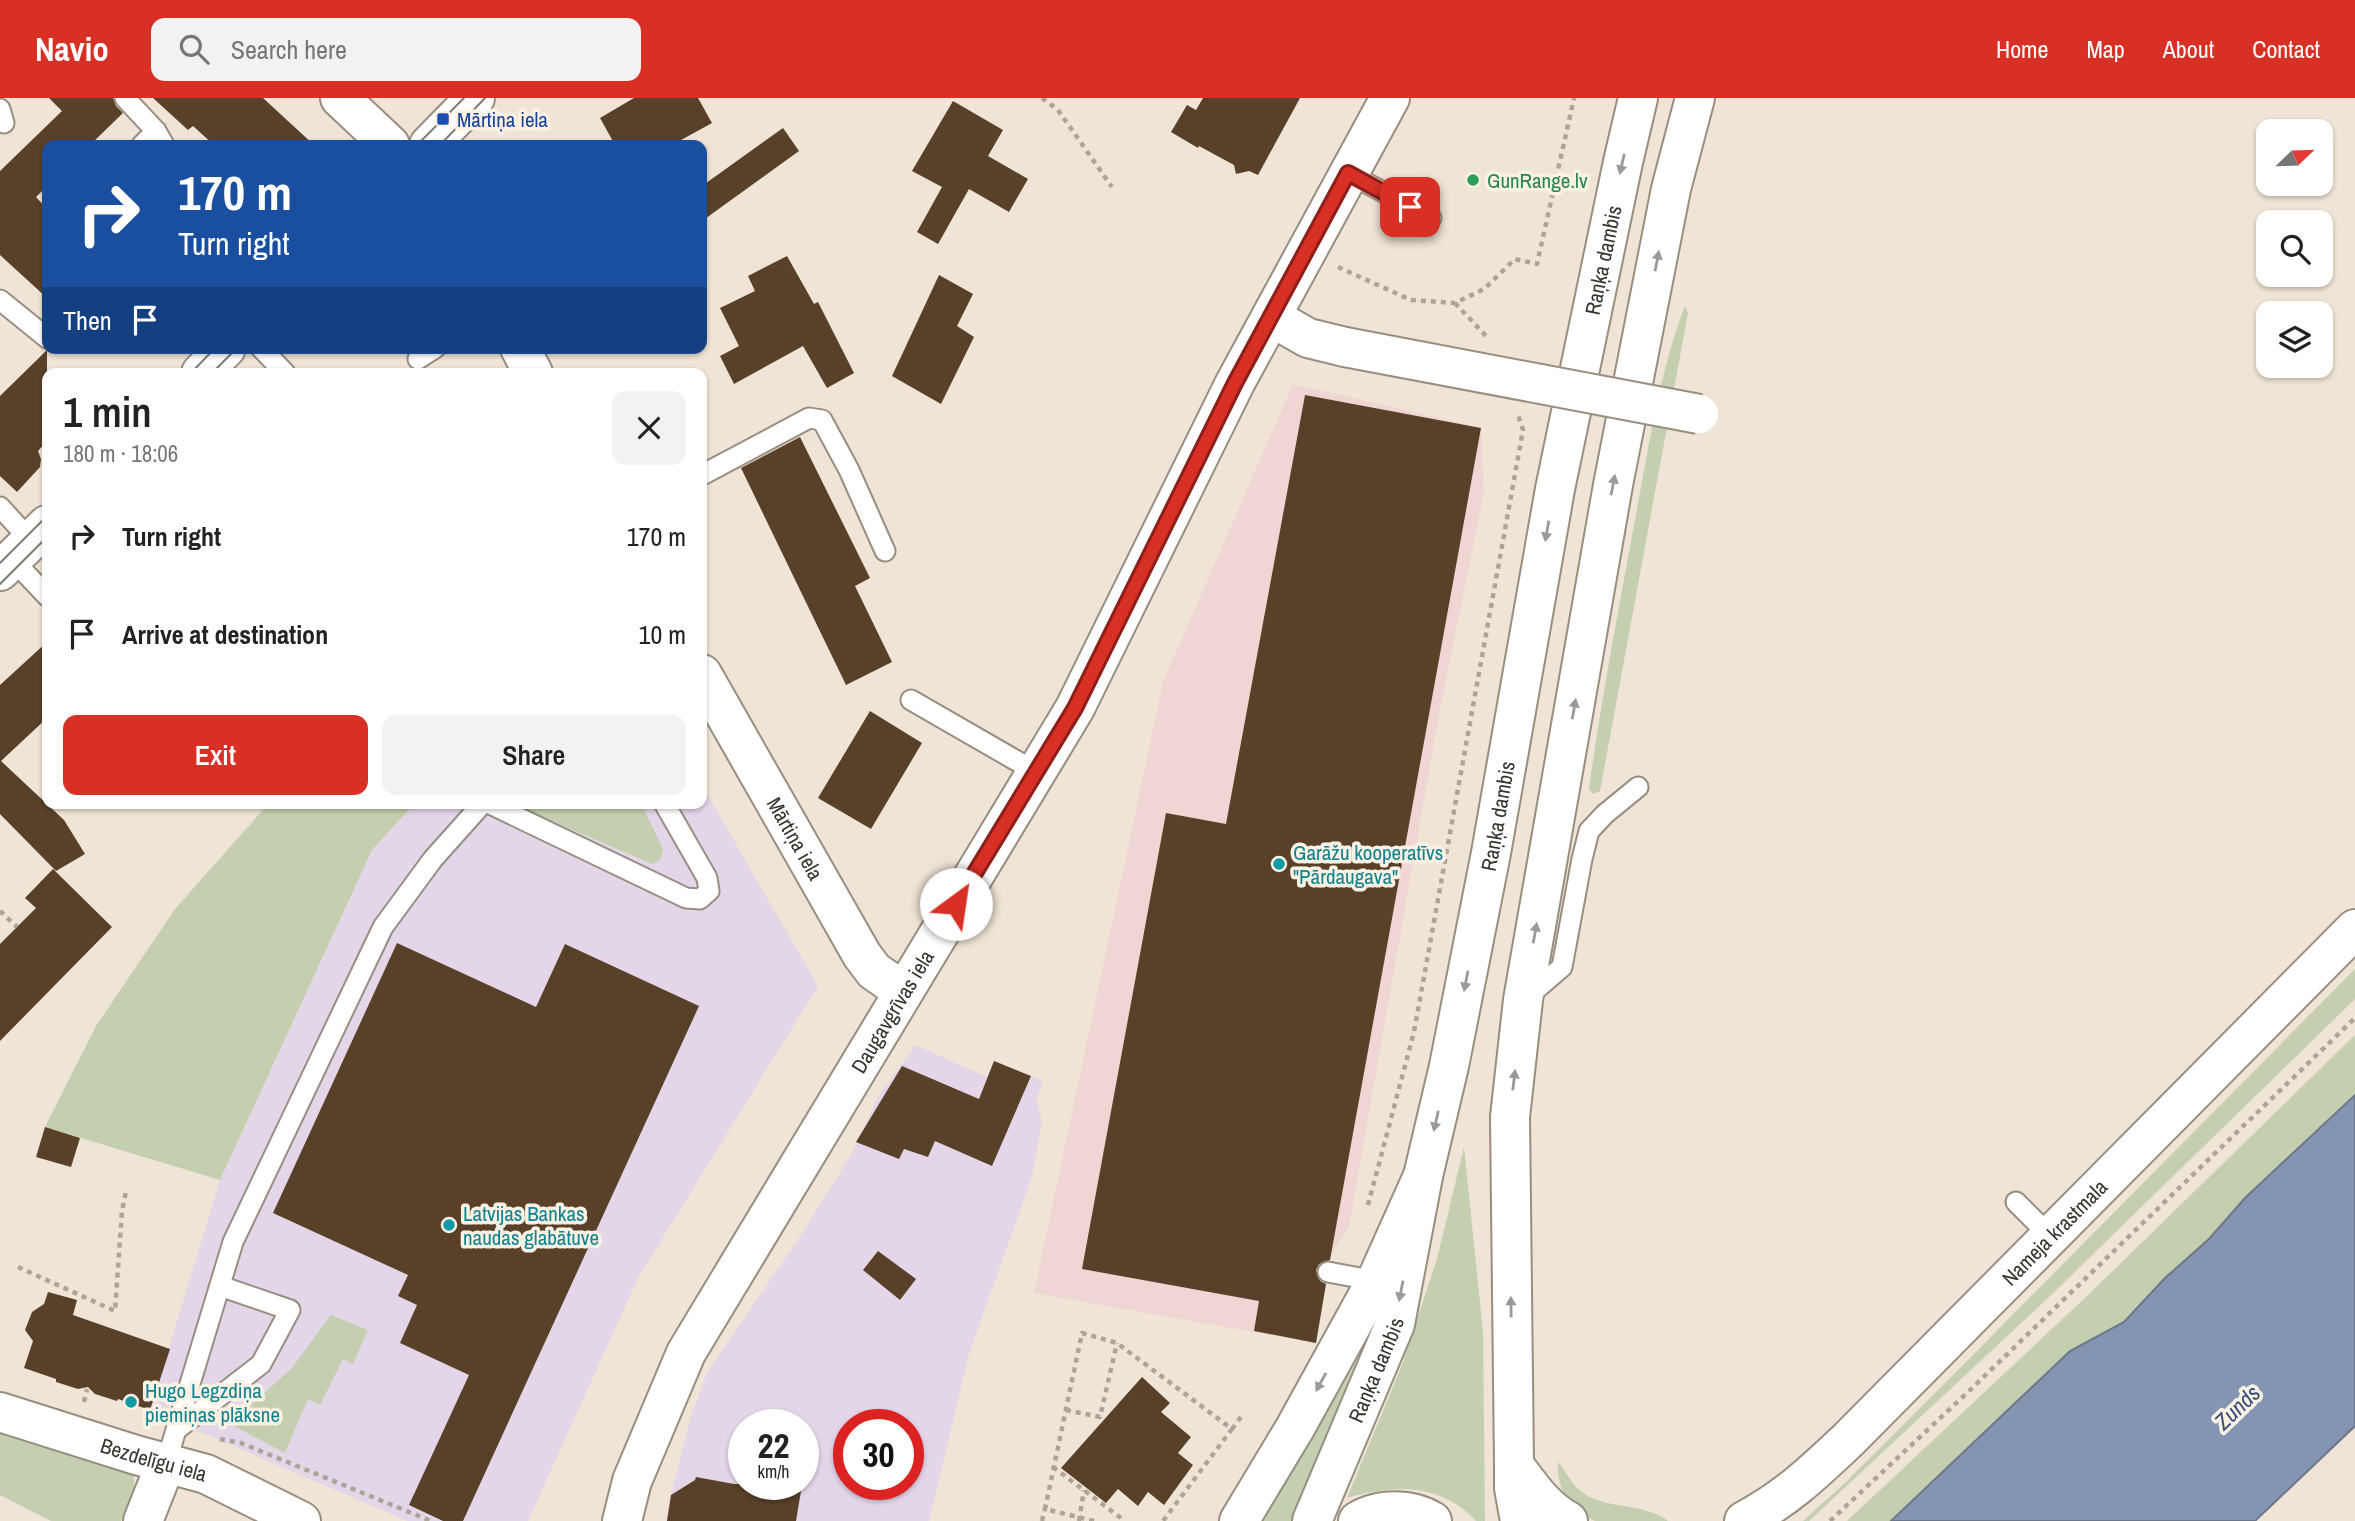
<!DOCTYPE html>
<html lang="en">
<head>
<meta charset="utf-8">
<style>
	:root { --surface:#fff; --page:#f2f2f2; --text:#222; --muted:#767676; --accent:#d93025 }
	body { margin:0; font-family:"Archivo Narrow",sans-serif; background:var(--page); color:var(--text); height:100vh; display:flex; flex-direction:column; font-size:26px; white-space:nowrap }
	* { box-sizing:border-box; margin:0 }
	p { font-size:23px; color:var(--muted) }
	.icon { flex:none; width:38px; height:38px; fill:none; stroke:currentColor; stroke-width:2; stroke-linecap:round; stroke-linejoin:round }
	.map { position:relative; flex:1; overflow:hidden }
	.sheet { position:absolute; left:42px; top:270px; width:665px; height:441px; display:flex; flex-direction:column; background:var(--surface); border-radius:14px; box-shadow:0 2px 5px #0004 }
	.sheet>* { flex:none }
	.banner { position:absolute; left:42px; top:42px; width:665px; height:214px; border-radius:14px; box-shadow:0 2px 5px #0004; background:#1a4fa0; color:#fff; overflow:hidden }
	.needle { width:46px; rotate:67deg }
	.fabs { position:absolute; left:2256px; top:21px; display:grid; gap:14px }
	.fabs a { display:grid; place-items:center; width:77px; height:77px; border-radius:14px; background:var(--surface); box-shadow:0 2px 5px #0004; font-size:35px }
	.speed { position:absolute; left:728px; top:1311px; display:flex; gap:14px; font-size:35px; font-weight:700; text-align:center }
	.speed>* { display:grid; place-content:center; width:91px; height:91px; border-radius:50%; background:var(--surface); box-shadow:0 2px 5px #0004; line-height:1 }
	.speed small { font-size:18px; font-weight:400 }
	.speed .limit { border:10px solid #d22; background:#fff; color:#111 }
	.pin { position:absolute; display:grid; place-items:center; width:60px; height:60px; color:#fff; margin:-30px; border-radius:14px; box-shadow:0 4px 10px #0006 }
	.me { position:absolute; width:77px; margin:-38px; rotate:31deg; stroke-linejoin:round; filter:drop-shadow(0 0 5px #0008) }
	.turn { display:flex; align-items:center; gap:24px; height:147px; padding:0 21px; font-size:32px }
	.turn .icon { width:91px; height:91px; stroke-width:2.5 }
	.turn b { display:block; font-size:49px; line-height:60px }
	.then { display:flex; align-items:center; height:66px; padding:0 21px; background:#0003; gap:14px; font-size:26px }
	.round { display:grid; place-items:center; flex:none; width:74px; height:74px; border-radius:14px; background:var(--page) }
	.headline { display:flex; align-items:center; justify-content:space-between; height:119px; padding:0 21px }
	h1 { font-size:42px; font-weight:600; line-height:52px }
	.button { display:flex; gap:14px; margin-top:auto; padding:14px 21px }
	.button a { flex:1; height:80px; border-radius:14px; background:var(--accent); color:#fff; font-size:28px; font-weight:600; line-height:80px; text-align:center }
	.button a+a { background:var(--page); color:var(--text) }
	ul { padding:0; list-style:none }
	li { display:flex; align-items:center; gap:21px; height:98px; padding:0 21px }
	li div { flex:1 }
	li b { display:block; font-size:26px }
	li em { font-style:normal }
	header { display:flex; align-items:center; gap:42px; box-sizing:border-box; height:98px; padding:0 35px; background:var(--accent); color:#fff }
	header strong { font-size:33px }
	nav { display:flex; gap:38px; margin-inline-start:auto; font-size:24px }
	.search { width:490px; height:63px; background:var(--page); display:flex; align-items:center; gap:18px; box-sizing:border-box; padding:0 24px; border-radius:14px; color:var(--muted); font-size:26px }
	.map>svg:first-child { display:block }
	.commercial { fill:#e4d6e9; fill-rule:evenodd }
	.industrial { fill:#efd5d3 }
	.green { fill:#c3cfae }
	.water { fill:#8494b3; stroke:#6d778b; stroke-width:2 }
	.building { fill:#594028 }
	.lines { fill:none; stroke-linecap:round; stroke-linejoin:round }
	.lane-casing { stroke:#988e80; stroke-width:23 }
	.street-casing { stroke:#988e80; stroke-width:42 }
	.secondary-casing { stroke:#988e80; stroke-width:42 }
	.primary-casing { stroke:#988e80; stroke-width:42 }
	.path { stroke:#aca498; stroke-width:4.5; stroke-dasharray:5 5; stroke-linecap:butt }
	.lane { stroke:#fff; stroke-width:19 }
	.street { stroke:#fff; stroke-width:38 }
	.secondary { stroke:#fff; stroke-width:38 }
	.primary { stroke:#fff; stroke-width:38 }
	.tram { stroke:#837c73; stroke-width:2 }
	.street-bridge-casing { stroke:#988e80; stroke-width:42; stroke-linecap:butt }
	.street-bridge { stroke:#fff; stroke-width:38 }
	.oneway { fill:#9b9996 }
	.route-casing { stroke:#8d1f18; stroke-width:18 }
	.route { stroke:#d93025; stroke-width:12 }
	.transit-dot { fill:#1a4fb4; stroke:#fcf1e2; stroke-width:2.5 }
	.leisure-dot { fill:#2e9e5b; stroke:#fcf1e2; stroke-width:2.5 }
	.culture-dot { fill:#0f9aa8; stroke:#fcf1e2; stroke-width:2.5 }
	.labels { text-anchor:middle; dominant-baseline:central; stroke-width:7; stroke-linejoin:round; paint-order:stroke }
	.transit-label { font-size:21px; fill:#164399; stroke:#fcf1e2; text-anchor:start }
	.leisure-label { font-size:21px; fill:#27864d; stroke:#fcf1e2; text-anchor:start }
	.street-label { font-size:21px; fill:#37332d; stroke:#fcf1e2 }
	.culture-label { font-size:21px; fill:#0d838f; stroke:#fcf1e2; text-anchor:start }
	.water-label { font-size:23px; font-style:italic; fill:#384e7c; stroke:#fcf1e2 }
</style>
</head>
<body>
<header>
<strong>Navio</strong>
<div class="search"><svg class="icon" aria-label="search" viewBox="0 0 24 24"><circle cx="10" cy="10" r="6"/><path d="M15 15l6 6"/></svg>Search here</div>
<nav><a>Home</a><a>Map</a><a>About</a><a>Contact</a></nav>
</header>
<div class="map">
<svg width="2355" height="1423" viewBox="0 0 2355 1423">
	<rect width="100%" height="100%" fill="#efe4d5"/>
	<!-- commercial -->
	<g class="commercial">
		<path d="M702,687L818,888L638,1180L528,1423H407L150,1312L220,1082L372,752L415,705H702Z"/>
		<path d="M916,947L987,979L994,963L1043,983L1036,1001L1042,1023L1032,1079L969,1256L929,1423H666L671,1397L690,1321L707,1275L805,1131L852,1055L880,995ZM744,1326H803V1386H744ZM849,1326H908V1386H849Z"/>
	</g>
	<!-- industrial -->
	<path class="industrial" d="M1293,286L1481,330L1484,394L1440,611L1349,1128L1331,1157L1316,1245L1034,1195L1163,584Z"/>
	<!-- green -->
	<g class="green">
		<path d="M1685,208L1688,215L1600,693L1593,696L1589,691C1602,597 1620,504 1637,411C1650,343 1660,272 1685,208Z"/>
		<path d="M269,705H415L372,752L220,1082L45,1029L96,928L175,811Z"/>
		<path d="M518,705H641L663,751L660,762L652,766L529,713Z"/>
		<path d="M2355,871V901L2048,1200L1809,1423H1803L1845,1385L1958,1272Z"/>
		<path d="M2355,937V997L2245,1100L2209,1141L2165,1180L2124,1224L2070,1253L1891,1423H1847L2086,1199Z"/>
		<path d="M1464,1049L1483,1234L1485,1423H1476C1441,1385 1393,1386 1347,1400L1402,1267L1437,1161Z"/>
		<path d="M331,1217L368,1232L353,1266L343,1261L320,1307L308,1301L285,1355L230,1326L292,1270Z"/>
		<path d="M1356,1264L1291,1423H1262Z"/>
		<path d="M0,1333L133,1374L135,1394L121,1423H51L0,1397Z"/>
		<path d="M1558,1364C1569,1377 1571,1388 1588,1398C1612,1411 1647,1406 1668,1423H1595C1570,1412 1556,1391 1558,1364Z"/>
	</g>
	<!-- water -->
	<path class="water" d="M2355,997V1328L2255,1423H1891L2070,1253L2124,1224L2165,1180L2209,1141L2245,1100Z"/>
	<!-- building -->
	<g class="building">
		<path d="M49,0H113L116,8L123,15L90,47H47V88L36,99L47,111V200L0,157V73L62,13Z"/>
		<path d="M153,0H263L314,47H214L193,28L188,32Z"/>
		<path d="M634,0H698L712,25L672,47H615L600,20Z"/>
		<path d="M1203,0H1300L1258,77L1249,73L1236,76L1234,67L1199,48L1198,50L1171,34L1187,7L1196,12Z"/>
		<path d="M953,3L1003,32L988,58L1028,81L1009,114L969,91L938,146L917,134L942,89L912,73Z"/>
		<path d="M783,30L799,53L702,123V88Z"/>
		<path d="M787,158L814,206L818,204L854,275L827,290L803,248L734,286L720,258L739,248L720,210L755,193L748,178Z"/>
		<path d="M939,177L973,196L957,228L974,239L941,306L892,278Z"/>
		<path d="M47,252V343L38,353L41,361L40,369L17,394L0,378V298Z"/>
		<path d="M1305,297L1481,330L1330,1162L1319,1166L1316,1172L1320,1183L1326,1186L1316,1245L1254,1233L1259,1203L1082,1171L1166,715L1226,726Z"/>
		<path d="M800,339L870,480L855,488L892,564L846,587L741,370Z"/>
		<path d="M47,544V620L1,663L64,722L85,756L56,773L0,716V587Z"/>
		<path d="M870,613L922,645L871,731L818,700Z"/>
		<path d="M53,771L112,829L0,943V846L36,810L25,800Z"/>
		<path d="M397,845L536,909L565,846L699,908L463,1423H443L409,1407L469,1277L400,1245L417,1207L398,1198L408,1177L273,1115Z"/>
		<path d="M994,963L1031,978L992,1068L935,1043L928,1059L904,1051L899,1061L856,1044L902,968L979,1001Z"/>
		<path d="M45,1029L80,1040L71,1069L36,1059Z"/>
		<path d="M878,1153L916,1181L900,1202L863,1172Z"/>
		<path d="M48,1194L77,1202L73,1217L170,1251L150,1312L118,1301L117,1303L95,1296L88,1289L78,1291L56,1284V1281L24,1270L33,1243L25,1232L32,1214L44,1206Z"/>
		<path d="M1142,1279L1170,1305L1161,1314L1191,1339L1178,1355L1193,1367L1164,1407L1148,1394L1138,1408L1118,1391L1106,1405L1061,1370Z"/>
		<path d="M696,1379L734,1386H791L790,1392L801,1393L796,1423H667L671,1397L695,1382Z"/>
	</g>
	<g class="lines">
		<!-- lane casing -->
		<g class="lane-casing">
			<g id="lane">
				<path d="M125,0L156,33L164,47"/>
				<path d="M0,11L4,25"/>
				<path d="M142,47L156,33"/>
				<path d="M1348,75L1431,120"/>
				<path d="M0,202L47,240"/>
				<path d="M261,250L285,275"/>
				<path d="M418,261L435,250"/>
				<path d="M702,377L809,320L822,322L849,372L885,453"/>
				<path d="M0,409L31,443"/>
				<path d="M12,461L47,498"/>
				<path d="M911,602L1036,674"/>
				<path d="M488,705L686,800L700,801L709,793L707,780L664,705"/>
				<path d="M1527,899L1562,869L1582,761L1589,733L1605,716L1638,689"/>
				<path d="M2016,1104L2050,1138"/>
				<path d="M1328,1174L1376,1183"/>
				<path d="M176,1332L261,1266L290,1212L220,1188"/>
				<path d="M166,1365L233,1144L383,829L433,761L483,705"/>
			</g>
		</g>
		<!-- street casing -->
		<g class="street-casing">
			<g id="street">
				<path d="M340,0L390,47"/>
				<path d="M1271,219L1308,240L1345,249"/>
				<path d="M520,250L533,275"/>
				<path id="s1" d="M702,576L862,857L874,873L903,893"/>
				<path id="s2" d="M0,1314L136,1357L206,1376L301,1423"/>
				<path d="M1514,1367C1530,1388 1544,1410 1568,1423"/>
				<path d="M143,1423L166,1365"/>
				<path id="s3" d="M622,1423L632,1383L686,1255L1075,610L1235,285L1390,0"/>
				<path id="s4" d="M1744,1423C1787,1400 1813,1375 1848,1342L2355,831"/>
			</g>
		</g>
		<!-- secondary casing -->
		<g class="secondary-casing">
			<g id="secondary">
				<path d="M429,47L475,0"/>
				<path d="M201,275L226,250"/>
				<path d="M0,473L47,427"/>
				<path id="s5" d="M1312,1423L1395,1226L1423,1078L1449,968L1491,755L1555,391L1623,64L1638,0"/>
				<path d="M1358,1423C1379,1410 1411,1410 1432,1423"/>
				<path d="M1520,1423L1514,1390V1367L1510,1019L1523,902L1613,387L1671,91L1695,0"/>
			</g>
		</g>
		<!-- primary casing -->
		<g class="primary-casing">
			<path id="primary" d="M1239,1423L1295,1330L1376,1183L1423,1078"/>
		</g>
		<!-- path -->
		<g class="path">
			<path d="M1042,0L1058,12L1112,89"/>
			<path d="M1338,169L1411,202L1455,205L1484,191L1515,161L1537,166L1574,0"/>
			<path d="M1455,205L1486,238"/>
			<path d="M0,813L17,829"/>
			<path d="M1368,1107L1414,934L1523,332L1518,317"/>
			<path d="M18,1169L115,1213L122,1113L126,1093"/>
			<path d="M84,1304L87,1291"/>
			<path d="M1066,1312L1100,1319L1117,1245"/>
			<path d="M1232,1331L1241,1319"/>
			<path d="M220,1341L241,1345L431,1423"/>
			<path d="M1053,1369L1125,1423"/>
			<path d="M1042,1423L1045,1411"/>
			<path d="M1079,1423L1084,1392"/>
			<path d="M1094,1423L1045,1411L1082,1235L1117,1245L1232,1331L1163,1423"/>
			<path d="M1830,1423L1967,1295L2355,920"/>
		</g>
		<!-- lane -->
		<use href="#lane" class="lane"/>
		<!-- street -->
		<use href="#street" class="street"/>
		<!-- secondary -->
		<use href="#secondary" class="secondary"/>
		<!-- primary -->
		<use href="#primary" class="primary"/>
		<!-- tram -->
		<g class="tram">
			<path d="M417,47L464,0"/>
			<path d="M440,47L485,0"/>
			<path d="M191,275L215,250"/>
			<path d="M212,275L237,250"/>
			<path d="M0,465L47,418"/>
			<path d="M0,486L47,439"/>
		</g>
		<!-- street-bridge casing -->
		<g class="street-bridge-casing">
			<path id="street-bridge" d="M1345,249L1699,316"/>
		</g>
		<!-- street-bridge -->
		<use href="#street-bridge" class="street-bridge"/>
	</g>
	<!-- one-way arrows -->
	<defs><path id="oneway-solid" d="M-6-.8H1V-3.2L6.5 0L1 3.2V.8H-6Z" transform="scale(1.75)"/></defs>
	<g class="oneway">
		<use href="#oneway-solid" transform="translate(1622 66) rotate(103)"/>
		<use href="#oneway-solid" transform="translate(1657 163) rotate(-79)"/>
		<use href="#oneway-solid" transform="translate(1613 387) rotate(-79)"/>
		<use href="#oneway-solid" transform="translate(1547 433) rotate(100)"/>
		<use href="#oneway-solid" transform="translate(1574 611) rotate(-80)"/>
		<use href="#oneway-solid" transform="translate(1535 835) rotate(-80)"/>
		<use href="#oneway-solid" transform="translate(1466 883) rotate(101)"/>
		<use href="#oneway-solid" transform="translate(1514 982) rotate(-83)"/>
		<use href="#oneway-solid" transform="translate(1436 1023) rotate(103)"/>
		<use href="#oneway-solid" transform="translate(1401 1193) rotate(101)"/>
		<use href="#oneway-solid" transform="translate(1511 1209) rotate(-91)"/>
		<use href="#oneway-solid" transform="translate(1321 1284) rotate(119)"/>
	</g>
	<g class="lines">
		<!-- route casing -->
		<g class="route-casing">
			<path id="route" d="M956,806L1075,610L1235,285L1348,75L1410,109"/>
		</g>
		<!-- route -->
		<use href="#route" class="route"/>
	</g>
	<!-- markers -->
	<rect class="transit-dot" x="436" y="14" width="14" height="14" rx="3.5"/>
	<circle class="leisure-dot" cx="1473" cy="82" r="7"/>
	<g class="culture-dot">
		<circle cx="1279" cy="766" r="7"/>
		<circle cx="449" cy="1127" r="7"/>
		<circle cx="131" cy="1304" r="7"/>
	</g>
	<g class="labels">
		<!-- transit labels -->
		<g class="transit-label">
			<text x="457" y="21">Mārtiņa iela</text>
		</g>
		<!-- leisure labels -->
		<g class="leisure-label">
			<text x="1487" y="82">GunRange.lv</text>
		</g>
		<!-- street labels -->
		<g class="street-label">
			<text stroke="none"><textPath href="#s5" startOffset="1298">Raņķa dambis</textPath></text>
			<text stroke="none"><textPath href="#s5" startOffset="732">Raņķa dambis</textPath></text>
			<text stroke="none"><textPath href="#s1" startOffset="189">Mārtiņa iela</textPath></text>
			<text stroke="none"><textPath href="#s3" startOffset="579">Daugavgrīvas iela</textPath></text>
			<text stroke="none"><textPath href="#s4" startOffset="425">Nameja krastmala</textPath></text>
			<text stroke="none"><textPath href="#s5" startOffset="164">Raņķa dambis</textPath></text>
			<text stroke="none"><textPath href="#s2" startOffset="161">Bezdelīgu iela</textPath></text>
		</g>
		<!-- culture labels -->
		<g class="culture-label">
			<text x="1293" y="754">Garāžu kooperatīvs<tspan x="1293" dy="24">"Pārdaugava"</tspan></text>
			<text x="463" y="1115">Latvijas Bankas<tspan x="463" dy="24">naudas glabātuve</tspan></text>
			<text x="145" y="1292">Hugo Legzdiņa<tspan x="145" dy="24">piemiņas plāksne</tspan></text>
		</g>
		<!-- water labels -->
		<g class="water-label">
			<text transform="translate(2237 1309) rotate(-44)">Zunds</text>
		</g>
	</g>
</svg>
<div class="fabs">
<a><svg class="needle" viewBox="-14 -14 28 28"><path d="M0-13l5 13h-10z" fill="#e53935"/><path d="M0 13l5-13h-10z" fill="#767676"/></svg></a>
<a><svg class="icon" aria-label="search" viewBox="0 0 24 24"><circle cx="10" cy="10" r="6"/><path d="M15 15l6 6"/></svg></a>
<a><svg class="icon" aria-label="layers" viewBox="0 0 24 24"><path d="M12 4l9 5-9 5-9-5zM3 14l9 5 9-5"/></svg></a>
</div>
<div class="speed"><div>22<small>km/h</small></div><div class="limit">30</div></div>
<div class="pin" style="left:1410px;top:109px;background:#d93025"><svg class="icon" aria-label="arrive" viewBox="0 0 24 24"><path d="M6 21V4h12l-3 4 3 4H6"/></svg></div>
<svg class="me" style="left:956px;top:806px" viewBox="-20 -20 40 40"><circle r="19" fill="#fff"/><path d="M0-13L10 11 0 6-10 11z" fill="#d93025"/></svg>
<div class="banner">
<div class="turn"><svg class="icon" aria-label="right" viewBox="0 0 24 24"><path d="M7 20v-9h11M14 6l5 5-5 5"/></svg><div><b>170 m</b>Turn right</div></div>
<div class="then">Then<svg class="icon" aria-label="arrive" viewBox="0 0 24 24"><path d="M6 21V4h12l-3 4 3 4H6"/></svg></div>
</div>
<section class="sheet">
<div class="headline"><div><h1>1 min</h1><p>180 m · 18:06</p></div><a class="round"><svg class="icon" aria-label="close" viewBox="0 0 24 24"><path d="M6 6l12 12M18 6L6 18"/></svg></a></div>
<ul>
<li><svg class="icon" aria-label="right" viewBox="0 0 24 24"><path d="M7 20v-9h11M14 6l5 5-5 5"/></svg><div><b>Turn right</b></div><em>170 m</em></li>
<li><svg class="icon" aria-label="arrive" viewBox="0 0 24 24"><path d="M6 21V4h12l-3 4 3 4H6"/></svg><div><b>Arrive at destination</b></div><em>10 m</em></li>
</ul>
<div class="button"><a>Exit</a><a>Share</a></div>
</section>
</div>
</body>
</html>
